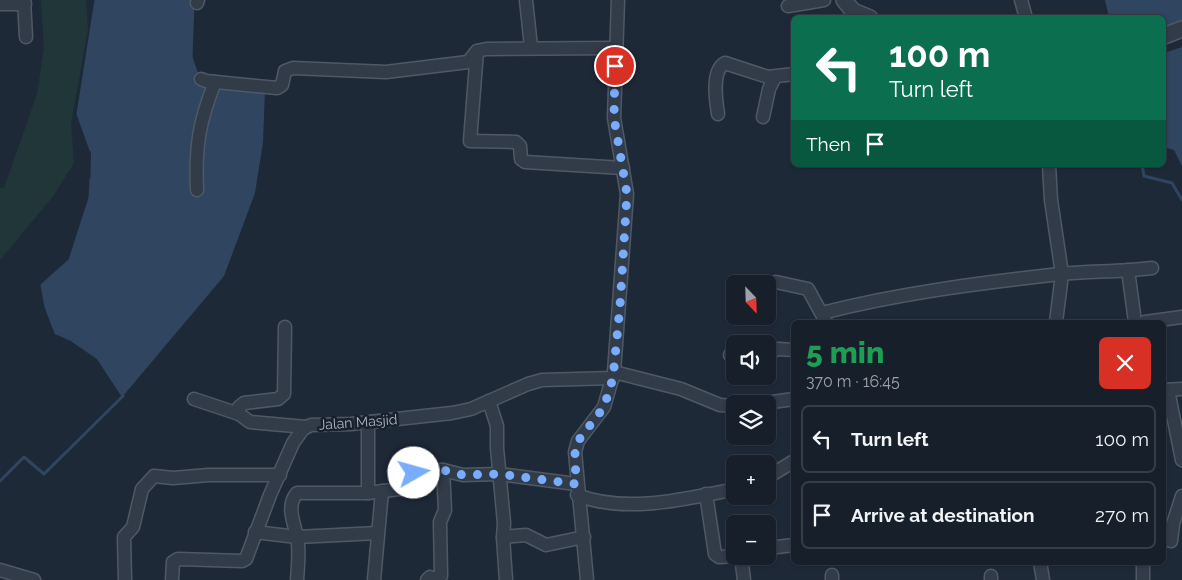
<!DOCTYPE html>
<html lang="en">
<head>
<meta charset="utf-8">
<style>
	:root { --surface:#161f2a; --page:#1f2732; --text:#f1f3f6; --muted:#9ea2a8; --line:#353d47 }
	body { margin:0; font-family:Raleway,sans-serif; background:var(--page); color:var(--text); height:100vh; display:flex; flex-direction:column; font-size:19px; white-space:nowrap }
	* { box-sizing:border-box; margin:0 }
	p { font-size:16px; color:var(--muted) }
	.icon { flex:none; width:28px; height:28px; fill:none; stroke:currentColor; stroke-width:2; stroke-linecap:round; stroke-linejoin:round }
	.map { position:relative; flex:1; overflow:hidden }
	.panel { position:absolute; left:791px; top:320px; width:375px; height:245px; display:flex; flex-direction:column; background:var(--surface); border-radius:8px; box-shadow:0 1px 4px #0004,0 0 0 1px var(--line) }
	.panel>* { flex:none }
	.guide { position:absolute; left:791px; top:15px; width:375px; height:152px; border-radius:8px; box-shadow:0 1px 4px #0004,0 0 0 1px var(--line); background:#0b6e4f; color:#fff; overflow:hidden }
	.needle { width:32px; rotate:157deg }
	.tools { position:absolute; left:726px; top:275px; display:grid; gap:10px }
	.tools a { display:grid; place-items:center; width:50px; height:50px; border-radius:8px; background:var(--surface); box-shadow:0 1px 4px #0004,0 0 0 1px var(--line); font-size:25px }
	.pin { position:absolute; display:grid; place-items:center; width:42px; height:42px; color:#fff; margin:-21px; border:2px solid #fff; border-radius:50%; box-shadow:0 1px 5px #0007 }
	.me { position:absolute; width:55px; margin:-28px; rotate:83deg; stroke-linejoin:round; filter:drop-shadow(0 0 4px #0008) }
	.turn { display:flex; align-items:center; gap:18px; height:105px; padding:0 15px; font-size:22px }
	.turn .icon { width:65px; height:65px; stroke-width:2.5 }
	.turn b { display:block; font-size:35px; line-height:42px }
	.then { display:flex; align-items:center; height:48px; padding:0 15px; background:#0003; gap:10px; font-size:19px }
	.round { display:grid; place-items:center; flex:none; width:52px; height:52px; border-radius:8px; background:var(--page) }
	.headline { display:flex; align-items:center; justify-content:space-between; height:85px; padding:0 15px }
	h1 { font-size:30px; font-weight:800; line-height:38px; color:#1e9e55 }
	ul { padding:0; list-style:none }
	li { display:flex; align-items:center; gap:15px; height:68px; margin:0 10px 8px; padding:0 5px; border:2px solid var(--line); border-radius:8px }
	li div { flex:1 }
	li b { display:block; font-size:19px }
	li em { font-style:normal }
	.map>svg:first-child { display:block }
	.green { fill:#203639 }
	.water { fill:#304560 }
	.lines { fill:none; stroke-linecap:round; stroke-linejoin:round }
	.stream { stroke:#304560; stroke-width:3 }
	.minor-casing { stroke:#4f5966; stroke-width:15 }
	.tertiary-casing { stroke:#4f5966; stroke-width:18 }
	.minor { stroke:#323b48; stroke-width:12 }
	.tertiary { stroke:#323b48; stroke-width:15 }
	.route { stroke:#78adfe; stroke-width:9; stroke-dasharray:0 16.2 }
	.labels { text-anchor:middle; dominant-baseline:central; stroke-width:5; stroke-linejoin:round; paint-order:stroke }
	.street-label { font-size:14px; fill:#acb6c5; stroke:#18202c }
</style>
</head>
<body>
<div class="map">
<svg width="1182" height="580" viewBox="0 0 1182 580">
	<rect width="100%" height="100%" fill="#1e2938"/>
	<!-- green -->
	<path class="green" d="M41,0H86L88,29L71,124L74,163L54,195L0,260V188H4L37,94L44,48Z"/>
	<!-- water -->
	<g class="water">
		<path d="M96,0H193L191,57L198,82L265,90L263,142L255,193L224,276L123,396L98,358L72,340L56,333L46,307L42,285L70,260L90,198L91,151L78,114Z"/>
		<path d="M1105,0H1182V22L1164,28V18L1109,17Z"/>
		<path d="M1182,47V166L1174,150L1164,147V53Z"/>
	</g>
	<g class="lines">
		<!-- stream -->
		<g class="stream">
			<path d="M193,4L191,57L196,72"/>
			<path d="M91,150L78,114L96,0"/>
			<path d="M1142,165L1144,176L1172,183L1182,200"/>
			<path d="M0,481L24,457L44,474L123,396L98,358L72,340L56,333L46,307L42,285L70,260L90,198L91,179"/>
		</g>
		<!-- minor casing -->
		<g class="minor-casing">
			<g id="minor">
				<path d="M24,0L26,37"/>
				<path d="M526,0L531,47"/>
				<path d="M1021,0L1026,18"/>
				<path d="M197,3L198,0"/>
				<path d="M0,4H25"/>
				<path d="M788,6L824,0"/>
				<path d="M477,51L470,141L516,142L520,146L521,159L525,162L623,168"/>
				<path d="M201,79L206,81L277,88L282,85L285,71L293,68L386,72L468,62L477,51L486,49L615,48"/>
				<path d="M718,114C716,100 711,71 725,63L768,77L794,74"/>
				<path d="M763,117L769,89L775,77"/>
				<path d="M1049,165L1051,200L1062,274L1056,322"/>
				<path d="M197,190C195,147 199,122 215,82"/>
				<path d="M1128,270L1135,322"/>
				<path d="M776,282L808,289L826,322"/>
				<path d="M822,313C900,293 980,283 1060,274C1091,271 1121,272 1152,268"/>
				<path d="M1145,322L1182,317"/>
				<path d="M285,327L284,394L278,399L244,403L239,407V414L250,422L306,427"/>
				<path d="M768,353L778,349L794,350"/>
				<path d="M730,355H735"/>
				<path d="M614,372L681,389L720,405L735,406"/>
				<path d="M1164,390L1182,389"/>
				<path d="M1168,390L1182,460"/>
				<path d="M194,399L239,414"/>
				<path d="M489,401L497,426V448L504,523L503,537L506,580"/>
				<path d="M757,404L794,399"/>
				<path d="M768,477L794,461"/>
				<path d="M368,493V422"/>
				<path d="M706,494L715,554L719,557L735,556"/>
				<path d="M577,495C626,514 685,499 735,489"/>
				<path d="M255,532L297,537L378,533"/>
				<path d="M503,537L526,535L546,545L584,537"/>
				<path d="M1171,541L1173,524L1182,496"/>
				<path d="M768,548L794,545"/>
				<path d="M741,556L744,580"/>
				<path d="M1040,562L1043,580"/>
				<path d="M1143,562V580"/>
				<path d="M0,570L34,580"/>
				<path d="M832,575V580"/>
				<path d="M991,576V580"/>
				<path d="M125,580L124,537L133,527L142,489L154,476L173,478L209,475H280"/>
				<path d="M172,580L173,562L178,559L242,561L246,559L270,495L293,443L303,429L311,425L351,424L452,413L471,409L528,384L542,380L613,378"/>
				<path d="M297,580C298,568 299,555 298,544C297,527 284,508 297,493H368L407,488L414,473L420,470H443L463,475L499,474L576,484"/>
				<path d="M374,580L382,491"/>
				<path d="M427,580L430,577L439,579L441,576L440,522L445,510L443,470"/>
				<path d="M587,580L575,452L578,441L604,407L614,372L627,194L614,118L618,0"/>
			</g>
		</g>
		<!-- tertiary casing -->
		<g class="tertiary-casing">
			<g id="tertiary">
				<path d="M844,0L853,11L870,18"/>
				<path d="M1164,36L1182,29"/>
			</g>
		</g>
		<!-- minor -->
		<use href="#minor" class="minor"/>
		<!-- tertiary -->
		<use href="#tertiary" class="tertiary"/>
	</g>
	<g class="lines">
		<!-- route -->
		<path class="route" d="M414,473L420,470H443L463,475L499,474L576,484L575,452L578,441L604,407L613,378L620,306L627,194L614,118L615,66"/>
	</g>
	<g class="labels">
		<!-- street labels -->
		<g class="street-label">
			<text transform="translate(358 422) rotate(-4)">Jalan Masjid</text>
		</g>
	</g>
</svg>
<div class="tools">
<a><svg class="needle" viewBox="-14 -14 28 28"><path d="M0-13l5 13h-10z" fill="#e53935"/><path d="M0 13l5-13h-10z" fill="#9ea2a8"/></svg></a>
<a><svg class="icon" aria-label="sound" viewBox="0 0 24 24"><path d="M4 9h4l5-4v14l-5-4H4zM17 9q2 3 0 6"/></svg></a>
<a><svg class="icon" aria-label="layers" viewBox="0 0 24 24"><path d="M12 4l9 5-9 5-9-5zM3 14l9 5 9-5"/></svg></a>
<a>+</a>
<a>−</a>
</div>
<div class="pin" style="left:615px;top:66px;background:#d93025"><svg class="icon" aria-label="arrive" viewBox="0 0 24 24"><path d="M6 21V4h12l-3 4 3 4H6"/></svg></div>
<svg class="me" style="left:414px;top:473px" viewBox="-20 -20 40 40"><circle r="19" fill="#fff"/><path d="M0-13L10 11 0 6-10 11z" fill="#78adfe"/></svg>
<div class="guide">
<div class="turn"><svg class="icon" aria-label="left" viewBox="0 0 24 24"><path d="M17 20v-9H6M10 6l-5 5 5 5"/></svg><div><b>100 m</b>Turn left</div></div>
<div class="then">Then<svg class="icon" aria-label="arrive" viewBox="0 0 24 24"><path d="M6 21V4h12l-3 4 3 4H6"/></svg></div>
</div>
<section class="panel">
<div class="headline"><div><h1>5 min</h1><p>370 m · 16:45</p></div><a class="round" style="background:#d93025;color:#fff"><svg class="icon" aria-label="close" viewBox="0 0 24 24"><path d="M6 6l12 12M18 6L6 18"/></svg></a></div>
<ul>
<li><svg class="icon" aria-label="left" viewBox="0 0 24 24"><path d="M17 20v-9H6M10 6l-5 5 5 5"/></svg><div><b>Turn left</b></div><em>100 m</em></li>
<li><svg class="icon" aria-label="arrive" viewBox="0 0 24 24"><path d="M6 21V4h12l-3 4 3 4H6"/></svg><div><b>Arrive at destination</b></div><em>270 m</em></li>
</ul>
</section>
</div>
</body>
</html>
